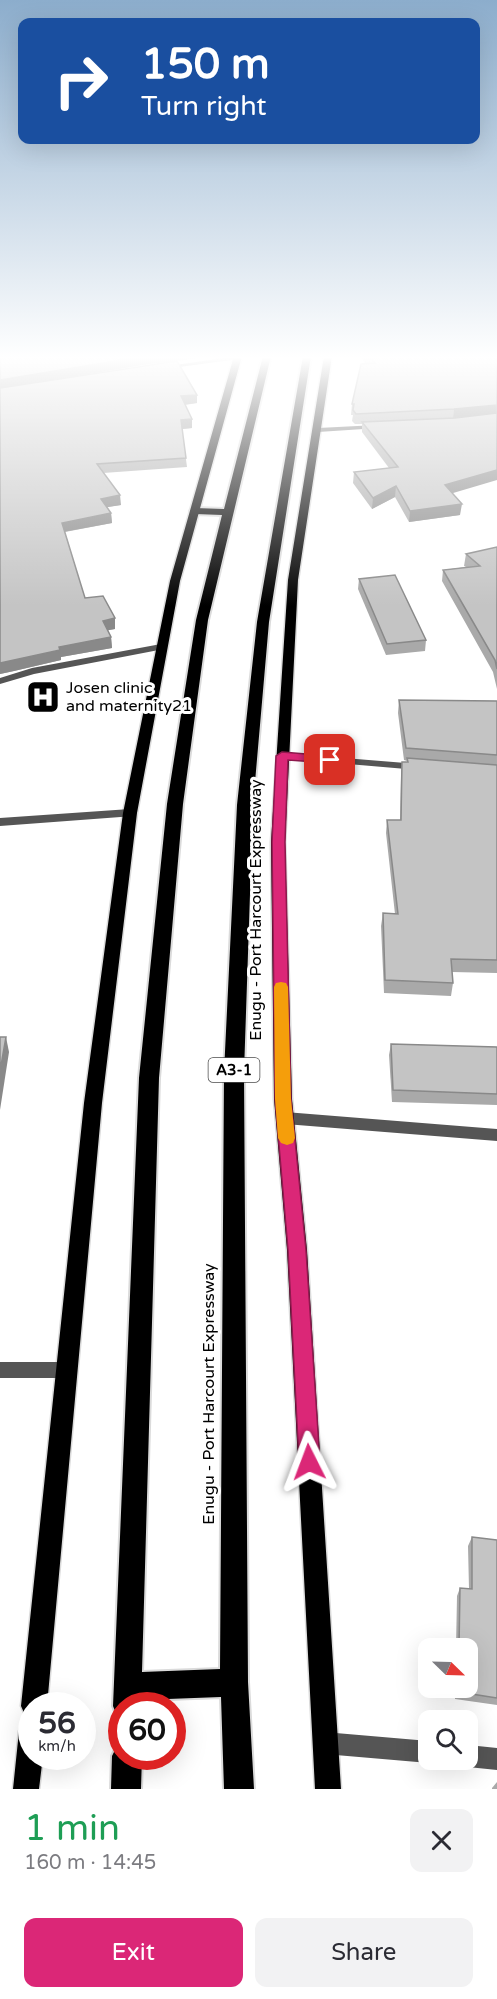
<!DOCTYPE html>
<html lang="en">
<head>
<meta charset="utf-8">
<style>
	:root { --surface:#fff; --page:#f2f2f3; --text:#2b2b33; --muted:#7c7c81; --accent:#db2777 }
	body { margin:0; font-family:"Varela Round",sans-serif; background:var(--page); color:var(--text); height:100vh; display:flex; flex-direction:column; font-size:22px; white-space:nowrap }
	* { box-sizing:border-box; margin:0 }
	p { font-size:20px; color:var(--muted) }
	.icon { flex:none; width:33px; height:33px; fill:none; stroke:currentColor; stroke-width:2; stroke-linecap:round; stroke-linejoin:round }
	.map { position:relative; height:1789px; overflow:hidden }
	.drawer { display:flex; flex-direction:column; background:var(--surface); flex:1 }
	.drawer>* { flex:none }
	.hud { position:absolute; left:18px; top:18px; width:462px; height:126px; border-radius:12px; box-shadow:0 6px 24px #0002; background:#1a4fa0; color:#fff; overflow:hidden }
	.needle { width:39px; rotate:113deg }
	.fabs { position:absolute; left:418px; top:1638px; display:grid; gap:12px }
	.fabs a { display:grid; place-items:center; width:60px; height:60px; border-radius:12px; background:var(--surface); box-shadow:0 6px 24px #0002; font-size:30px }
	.speed { position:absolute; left:18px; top:1692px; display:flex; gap:12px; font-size:30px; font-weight:700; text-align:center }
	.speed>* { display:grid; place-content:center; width:78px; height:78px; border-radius:50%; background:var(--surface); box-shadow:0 6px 24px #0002; line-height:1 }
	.speed small { font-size:15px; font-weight:400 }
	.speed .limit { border:9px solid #d22; background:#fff; color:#111 }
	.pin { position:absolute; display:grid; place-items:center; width:51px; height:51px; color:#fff; margin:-26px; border-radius:12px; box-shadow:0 3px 9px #0006 }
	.me { position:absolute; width:66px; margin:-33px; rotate:357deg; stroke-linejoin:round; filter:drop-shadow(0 0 4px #0008) }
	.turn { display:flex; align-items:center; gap:21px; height:126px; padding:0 24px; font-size:27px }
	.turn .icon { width:78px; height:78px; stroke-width:2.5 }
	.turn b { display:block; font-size:42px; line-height:51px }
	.round { display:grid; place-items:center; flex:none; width:63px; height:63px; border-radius:12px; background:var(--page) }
	.overview { display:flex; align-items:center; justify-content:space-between; height:102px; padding:0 24px }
	h1 { font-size:36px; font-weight:600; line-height:45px; color:#1e9e55 }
	.button { display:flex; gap:12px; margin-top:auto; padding:12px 24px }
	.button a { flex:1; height:69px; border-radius:12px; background:var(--accent); color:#fff; font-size:24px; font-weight:600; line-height:69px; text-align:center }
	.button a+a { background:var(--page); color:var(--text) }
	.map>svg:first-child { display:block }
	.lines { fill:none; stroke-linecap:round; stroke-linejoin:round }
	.primary-casing { stroke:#dbdbdb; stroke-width:3 }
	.trunk-casing { stroke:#dbdbdb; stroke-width:4 }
	.minor { fill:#555; fill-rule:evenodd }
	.primary { fill:#000; fill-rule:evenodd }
	.trunk { fill:#000; fill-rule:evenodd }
	.wall { fill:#a9a9a9; fill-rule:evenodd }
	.shaded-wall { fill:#898989 }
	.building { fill:#c4c4c4; stroke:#898989; stroke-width:1.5 }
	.route { fill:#db2777; stroke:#8e194d; stroke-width:1.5 }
	.slow { fill:#f59e0b }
	.labels { text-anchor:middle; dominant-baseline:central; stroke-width:6; stroke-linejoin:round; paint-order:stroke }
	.shield { fill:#fff; stroke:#4c4c4c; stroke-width:1.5 }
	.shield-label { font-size:15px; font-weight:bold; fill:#000 }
	.poi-label { font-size:16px; fill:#000; stroke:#fff; text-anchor:start }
	.street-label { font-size:16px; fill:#000; stroke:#fff }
</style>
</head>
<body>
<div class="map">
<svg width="497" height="1789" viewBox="0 0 497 1789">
	<rect width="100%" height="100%" fill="#fff"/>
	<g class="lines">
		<!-- primary casing -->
		<g class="primary-casing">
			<g id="primary">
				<path d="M234,356H242L180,581L137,813L102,1103L47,1706H32V1718L25,1715L21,1706L84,1103L123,813L170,581Z"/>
				<path d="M324,356H332L298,580L285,842L292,1099L307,1250L341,1789H315L287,1250L274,1099L271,842L288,580Z"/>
				<path d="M32,1718V1756H43L39,1789H13L19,1731L23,1722Z"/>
			</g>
		</g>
		<!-- trunk casing -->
		<g class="trunk-casing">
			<g id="trunk">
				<path d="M263,356H271L208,620L183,804L159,1078L142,1672L220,1669L224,1072L237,805L257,622L303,356H311L269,622L253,805L244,1072L248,1682L254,1789H224L221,1697L141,1700V1706H122V1718L117,1716L113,1706L139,1078L167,804L196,620L222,515L195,514L190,511L195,508L224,509Z"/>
				<path d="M122,1744V1756H142L141,1789H111L112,1756L117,1746Z"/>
			</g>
		</g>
		<!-- minor -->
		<g class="minor">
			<path d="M237,356L239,357V359L164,369L161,367Z"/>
			<path d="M377,425L379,426V428L318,432L314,430L318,428Z"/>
			<path d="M161,644L164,645V649L34,674L0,684V678L32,668Z"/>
			<path d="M282,753L418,764L423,767L418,770L278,758L277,756Z"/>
			<path d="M130,809L134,810L136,813L134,816L0,826V818Z"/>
			<path d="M285,1112L497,1129V1141L285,1124L280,1122L278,1118L280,1114Z"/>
			<path d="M0,1362H67L73,1364L76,1370L73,1376L67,1378H0Z"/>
			<path d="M324,1732L429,1741V1760H436L429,1763L324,1754L317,1750L313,1743L317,1736Z"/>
			<path d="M468,1745L497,1748V1770L468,1767L461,1763L459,1760H468Z"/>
		</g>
		<!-- primary -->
		<use href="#primary" class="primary"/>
		<!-- trunk -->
		<use href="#trunk" class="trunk"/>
	</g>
	<!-- wall -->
	<g class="wall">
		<path d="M0,356H197V358L177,361L197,403L185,405L192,419V428L182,429L187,467L103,473L121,505L107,507L111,513L112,523L65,532L85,598L115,629L108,630L111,637L112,648L61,657V660L14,671L0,674ZM174,361L28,384L149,364Z"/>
		<path d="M360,356H497L452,493L460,515L409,522L395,497L372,509L353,483L354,472L389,468L362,432V424H355L352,421L353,415H351L352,404L366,364Z"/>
		<path d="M497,547V689L493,672L442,581L443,570L466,567L464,566L466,554Z"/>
		<path d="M359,579L426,640L425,651L386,655L358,589Z"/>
		<path d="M399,700L497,701V973L452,972L453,983L451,996L384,993L381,926L383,913L395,914L386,833L387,820H400L401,775L402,762H407V761L404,760L398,713Z"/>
		<path d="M391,1044L497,1047V1105L392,1102L389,1055Z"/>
		<path d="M472,1537L497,1540V1705L455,1699V1688H468V1648H456L457,1596L460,1588L469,1589L468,1546Z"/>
		<path d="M497,1782V1789H492V1788Z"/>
	</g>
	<!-- shaded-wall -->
	<g class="shaded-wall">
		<path d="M145,356H197V358L149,364L0,389V380Z"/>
		<path d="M197,395V403L181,405V396Z"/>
		<path d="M497,405V415L453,420L454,409Z"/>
		<path d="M192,419V428L182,429L181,420Z"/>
		<path d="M497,470V480L443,496L445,485Z"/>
		<path d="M396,486L395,497L372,509L373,498Z"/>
		<path d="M120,495L121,505L102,508L101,499Z"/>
		<path d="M462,504L460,515L409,522L410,511Z"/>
		<path d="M111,513L112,523L63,532L62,523Z"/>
		<path d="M115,618V629L104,631L103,621Z"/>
		<path d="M111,637L112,648L61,657V660L14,671L0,674V663L59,647Z"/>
		<path d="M6,1037L9,1052L0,1110V1071Z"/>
	</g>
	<!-- building -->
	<g class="building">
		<path d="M0,356H145L0,380Z"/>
		<path d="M369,356H497V405L454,409L356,414L353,410L354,404H352L361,364L375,363Z"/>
		<path d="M177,361L197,395L181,396L192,419L181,420L186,458L97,464L120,495L101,499L111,513L62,523L85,598L103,596L115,618L103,621L111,637L59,647L60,650L0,663V388Z"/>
		<path d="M497,413V470L445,485L462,504L410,511L396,486L373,498L354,472L398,467L362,422L455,418Z"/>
		<path d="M497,547V669L495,660L443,570L480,566L466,554Z"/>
		<path d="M395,575L426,640L387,644L359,579Z"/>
		<path d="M399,700L497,701V755L406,748Z"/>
		<path d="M407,758L497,765V960L451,959L453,983L385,980L383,913L398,914L387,820H401L402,762H408Z"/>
		<path d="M0,1037H6L0,1071Z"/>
		<path d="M391,1044L497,1047V1094L393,1090Z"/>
		<path d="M472,1537L497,1540V1698L459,1692V1688H468V1648H459L460,1588L472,1589Z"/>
	</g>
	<!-- sky -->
	<linearGradient id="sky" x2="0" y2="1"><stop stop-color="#8cadcc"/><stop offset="0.59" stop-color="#fff"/><stop offset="1" stop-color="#fff" stop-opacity="0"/></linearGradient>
	<rect width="497" height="606" fill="url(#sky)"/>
	<!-- route -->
	<path class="route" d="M282,752L330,756L336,760L330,763L288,760L285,842L291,1099L306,1250L320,1462L317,1469L309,1472L302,1469L299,1462L288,1250L275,1099L272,842L276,756Z"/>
	<!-- slow -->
	<path class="slow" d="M281,982L286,983L288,987L291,1099L295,1138L293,1143L287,1145L281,1143L278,1138L275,1099L274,987L276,983Z"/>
	<!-- icons -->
	<defs>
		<g id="hospital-square" transform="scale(1.725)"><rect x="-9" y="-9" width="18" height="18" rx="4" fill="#000" stroke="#fff"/><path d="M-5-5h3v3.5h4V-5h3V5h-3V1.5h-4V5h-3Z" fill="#fff"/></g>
	</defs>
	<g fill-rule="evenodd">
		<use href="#hospital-square" x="43" y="697"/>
	</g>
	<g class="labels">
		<!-- shield labels -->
		<rect class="shield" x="208.5" y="1058" width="51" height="24" rx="4.5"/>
		<g class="shield-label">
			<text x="234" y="1070">A3-1</text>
		</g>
		<!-- poi labels -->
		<g class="poi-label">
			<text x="66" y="688">Josen clinic<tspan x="66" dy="18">and maternity21</tspan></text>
		</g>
		<!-- street labels -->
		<g class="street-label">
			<text transform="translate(256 910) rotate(-90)">Enugu - Port Harcourt Expressway</text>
			<text transform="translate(209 1394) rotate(-90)">Enugu - Port Harcourt Expressway</text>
		</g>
	</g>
</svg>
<div class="fabs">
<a><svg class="needle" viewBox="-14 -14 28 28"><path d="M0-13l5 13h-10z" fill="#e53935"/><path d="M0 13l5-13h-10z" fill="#7c7c81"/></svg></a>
<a><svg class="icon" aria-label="search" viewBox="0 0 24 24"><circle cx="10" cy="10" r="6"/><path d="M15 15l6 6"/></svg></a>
</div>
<div class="speed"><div>56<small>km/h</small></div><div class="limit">60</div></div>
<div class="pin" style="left:330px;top:760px;background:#d93025"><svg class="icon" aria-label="arrive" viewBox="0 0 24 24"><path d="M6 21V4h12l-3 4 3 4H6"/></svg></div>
<svg class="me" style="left:309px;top:1462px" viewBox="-20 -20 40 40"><path d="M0-17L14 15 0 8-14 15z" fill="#db2777" stroke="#fff" stroke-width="4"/></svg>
<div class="hud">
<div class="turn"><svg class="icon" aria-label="right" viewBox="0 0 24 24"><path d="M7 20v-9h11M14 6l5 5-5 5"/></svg><div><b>150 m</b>Turn right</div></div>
</div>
</div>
<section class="drawer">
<div class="overview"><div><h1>1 min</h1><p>160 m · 14:45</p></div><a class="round"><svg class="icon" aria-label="close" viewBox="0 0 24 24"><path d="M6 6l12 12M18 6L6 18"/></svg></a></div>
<div class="button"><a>Exit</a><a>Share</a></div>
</section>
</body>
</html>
